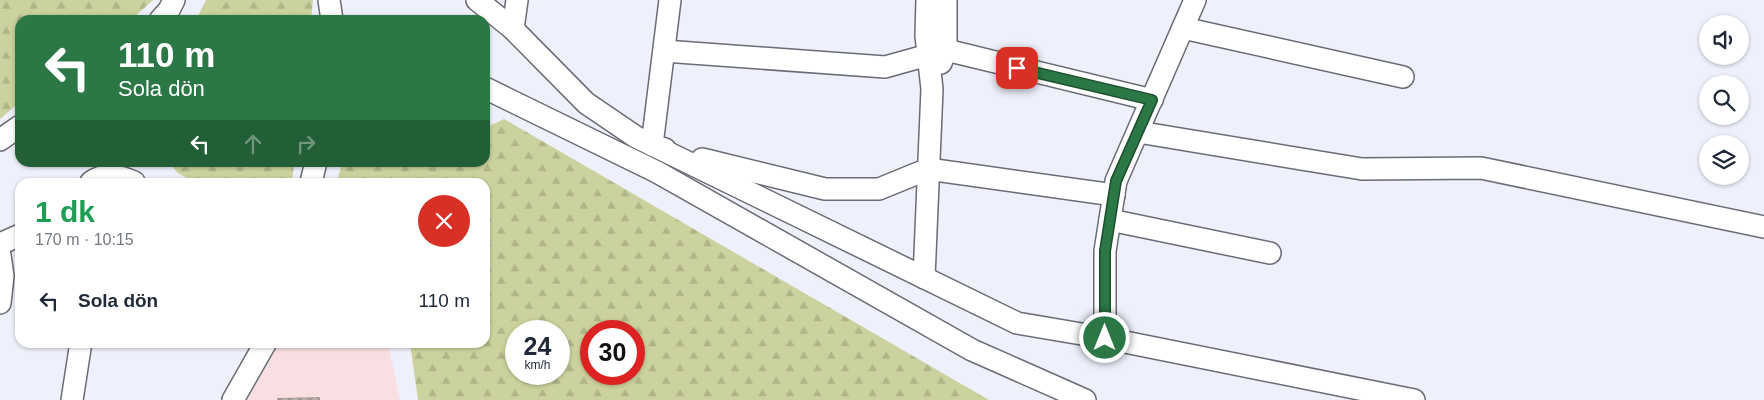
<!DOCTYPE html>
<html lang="tr">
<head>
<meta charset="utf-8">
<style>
	:root { --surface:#fff; --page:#f6f6f7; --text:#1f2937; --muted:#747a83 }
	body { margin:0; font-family:Helvetica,sans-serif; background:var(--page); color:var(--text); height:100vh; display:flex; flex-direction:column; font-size:19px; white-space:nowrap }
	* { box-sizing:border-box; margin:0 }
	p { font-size:16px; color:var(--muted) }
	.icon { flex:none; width:28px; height:28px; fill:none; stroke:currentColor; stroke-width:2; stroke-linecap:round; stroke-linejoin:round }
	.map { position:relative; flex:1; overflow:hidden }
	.details { position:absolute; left:15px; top:178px; width:475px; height:170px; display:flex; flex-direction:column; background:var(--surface); border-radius:15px; box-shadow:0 1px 4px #0004 }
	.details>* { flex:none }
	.top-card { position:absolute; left:15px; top:15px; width:475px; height:152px; border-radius:15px; box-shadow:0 1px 4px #0004; background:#2b7745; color:#fff; overflow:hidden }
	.tools { position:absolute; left:1699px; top:15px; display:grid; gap:10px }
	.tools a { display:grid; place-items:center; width:50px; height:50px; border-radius:50%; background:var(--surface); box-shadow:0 1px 4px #0004; font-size:25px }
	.speed { position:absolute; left:505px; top:320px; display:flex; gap:10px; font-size:25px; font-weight:700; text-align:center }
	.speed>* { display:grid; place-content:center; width:65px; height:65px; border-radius:50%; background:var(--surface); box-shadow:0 1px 4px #0004; line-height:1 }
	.speed small { font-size:12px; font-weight:400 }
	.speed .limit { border:8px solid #d22; background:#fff; color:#111 }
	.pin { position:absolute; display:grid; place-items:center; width:42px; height:42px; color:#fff; margin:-21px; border-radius:10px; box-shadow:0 2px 8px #0006 }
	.me { position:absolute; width:55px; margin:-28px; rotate:0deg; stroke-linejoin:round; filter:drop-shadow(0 0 4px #0008) }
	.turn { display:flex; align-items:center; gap:18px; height:105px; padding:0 20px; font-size:22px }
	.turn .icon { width:65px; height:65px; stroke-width:2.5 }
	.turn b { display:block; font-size:35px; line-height:42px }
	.lanes { display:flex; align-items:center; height:48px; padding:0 20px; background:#0003; justify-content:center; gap:25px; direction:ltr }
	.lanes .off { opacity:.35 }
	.round { display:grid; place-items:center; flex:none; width:52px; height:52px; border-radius:26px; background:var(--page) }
	.headline { display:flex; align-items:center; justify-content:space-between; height:85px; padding:0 20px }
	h1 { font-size:30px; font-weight:700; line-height:38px; color:#1e9e55 }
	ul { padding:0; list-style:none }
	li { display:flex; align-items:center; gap:15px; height:75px; padding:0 20px }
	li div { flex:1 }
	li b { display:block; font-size:19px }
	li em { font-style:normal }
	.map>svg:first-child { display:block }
	.education { fill:#fadfe2 }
	.forest { fill:url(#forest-firs); fill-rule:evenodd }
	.building { fill:url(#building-cross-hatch) }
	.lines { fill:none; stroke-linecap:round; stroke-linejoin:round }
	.minor-casing { stroke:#6a6b75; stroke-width:24 }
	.minor { stroke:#fff; stroke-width:21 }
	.route-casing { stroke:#1c4d2d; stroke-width:12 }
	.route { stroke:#2b7745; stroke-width:9 }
</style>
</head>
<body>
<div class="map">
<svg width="1764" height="400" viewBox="0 0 1764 400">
	<defs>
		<pattern id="forest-firs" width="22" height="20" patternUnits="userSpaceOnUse" patternTransform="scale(1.25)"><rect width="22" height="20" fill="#ccd29d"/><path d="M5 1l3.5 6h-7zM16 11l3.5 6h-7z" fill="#b0b588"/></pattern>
		<pattern id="building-cross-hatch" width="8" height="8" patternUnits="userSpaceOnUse" patternTransform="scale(1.25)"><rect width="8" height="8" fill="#b9afa7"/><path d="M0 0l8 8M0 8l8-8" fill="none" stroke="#978f89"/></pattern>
	</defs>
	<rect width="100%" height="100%" fill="#eef0fb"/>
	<!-- education -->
	<path class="education" d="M279,343H388L400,400H247Z"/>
	<!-- forest -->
	<g class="forest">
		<path d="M0,0H153L131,20H20V102L0,119Z"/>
		<path d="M206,0H313L311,20H196Z"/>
		<path d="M504,119L989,400H418L410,343L485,342V182H337L342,163L485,162V128ZM516,331H559V374H516ZM591,331H634V374H591Z"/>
		<path d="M169,163H294L292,182H194L178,173Z"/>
	</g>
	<!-- building -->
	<path class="building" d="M320,397V400H277V398Z"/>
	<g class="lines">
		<!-- minor casing -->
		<g class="minor-casing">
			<g id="minor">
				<path d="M329,0L332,20"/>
				<path d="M477,0L513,29L586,103L636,137L1017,323L1105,338L1414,400"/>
				<path d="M160,20L169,10L174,0"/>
				<path d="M1183,28L1403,77"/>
				<path d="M513,29L517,0"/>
				<path d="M664,51L885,67L946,50L1152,100"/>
				<path d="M941,63L946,50V0"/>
				<path d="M485,88L657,172L972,350L1085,400"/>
				<path d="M1138,132L1362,169L1481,168L1764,227"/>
				<path d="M0,140L20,126"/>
				<path d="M665,149L652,145L670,0"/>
				<path d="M702,159L825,189H879L928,169L1114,195"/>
				<path d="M91,182C105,172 120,176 134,182"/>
				<path d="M311,182L316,162"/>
				<path d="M1110,220L1270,253"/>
				<path d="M0,244L20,235"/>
				<path d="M0,255L3,276L0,303"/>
				<path d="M924,278L932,89L926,36L927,0"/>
				<path d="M1105,338V251L1116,181L1195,0"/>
				<path d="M72,400L81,342"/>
				<path d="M233,400L266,342"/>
			</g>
		</g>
		<!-- minor -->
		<use href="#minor" class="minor"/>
	</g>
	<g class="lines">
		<!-- route casing -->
		<g class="route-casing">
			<path id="route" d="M1017,68L1152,100L1116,181L1105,251V338"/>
		</g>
		<!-- route -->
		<use href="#route" class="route"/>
	</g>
</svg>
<div class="tools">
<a><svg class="icon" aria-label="sound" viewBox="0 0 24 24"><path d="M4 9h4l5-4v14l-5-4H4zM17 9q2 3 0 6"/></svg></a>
<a><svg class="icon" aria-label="search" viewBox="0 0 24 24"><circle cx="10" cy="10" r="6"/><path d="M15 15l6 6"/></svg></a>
<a><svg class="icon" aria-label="layers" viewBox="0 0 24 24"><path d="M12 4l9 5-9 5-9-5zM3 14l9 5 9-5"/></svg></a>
</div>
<div class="speed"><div>24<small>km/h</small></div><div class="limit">30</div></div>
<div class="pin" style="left:1017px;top:68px;background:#d93025"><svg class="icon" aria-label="arrive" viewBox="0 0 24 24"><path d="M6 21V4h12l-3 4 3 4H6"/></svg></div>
<svg class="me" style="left:1105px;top:338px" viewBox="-20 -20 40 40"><circle r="17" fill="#2b7745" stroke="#fff" stroke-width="3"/><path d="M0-11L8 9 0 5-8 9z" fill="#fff"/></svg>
<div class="top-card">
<div class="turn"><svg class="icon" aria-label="left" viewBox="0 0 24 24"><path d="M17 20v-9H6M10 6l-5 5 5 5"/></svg><div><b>110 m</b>Sola dön</div></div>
<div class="lanes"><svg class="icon" aria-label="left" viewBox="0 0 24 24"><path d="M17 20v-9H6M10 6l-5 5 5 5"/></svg><svg class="icon off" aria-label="ahead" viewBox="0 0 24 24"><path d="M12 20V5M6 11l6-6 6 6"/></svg><svg class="icon off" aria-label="right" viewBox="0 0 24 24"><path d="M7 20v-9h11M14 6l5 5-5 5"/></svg></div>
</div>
<section class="details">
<div class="headline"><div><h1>1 dk</h1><p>170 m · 10:15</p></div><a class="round" style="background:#d93025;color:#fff"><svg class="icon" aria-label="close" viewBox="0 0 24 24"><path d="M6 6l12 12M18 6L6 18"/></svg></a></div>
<ul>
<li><svg class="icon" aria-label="left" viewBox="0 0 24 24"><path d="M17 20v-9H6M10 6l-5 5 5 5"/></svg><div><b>Sola dön</b></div><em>110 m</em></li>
</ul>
</section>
</div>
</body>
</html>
